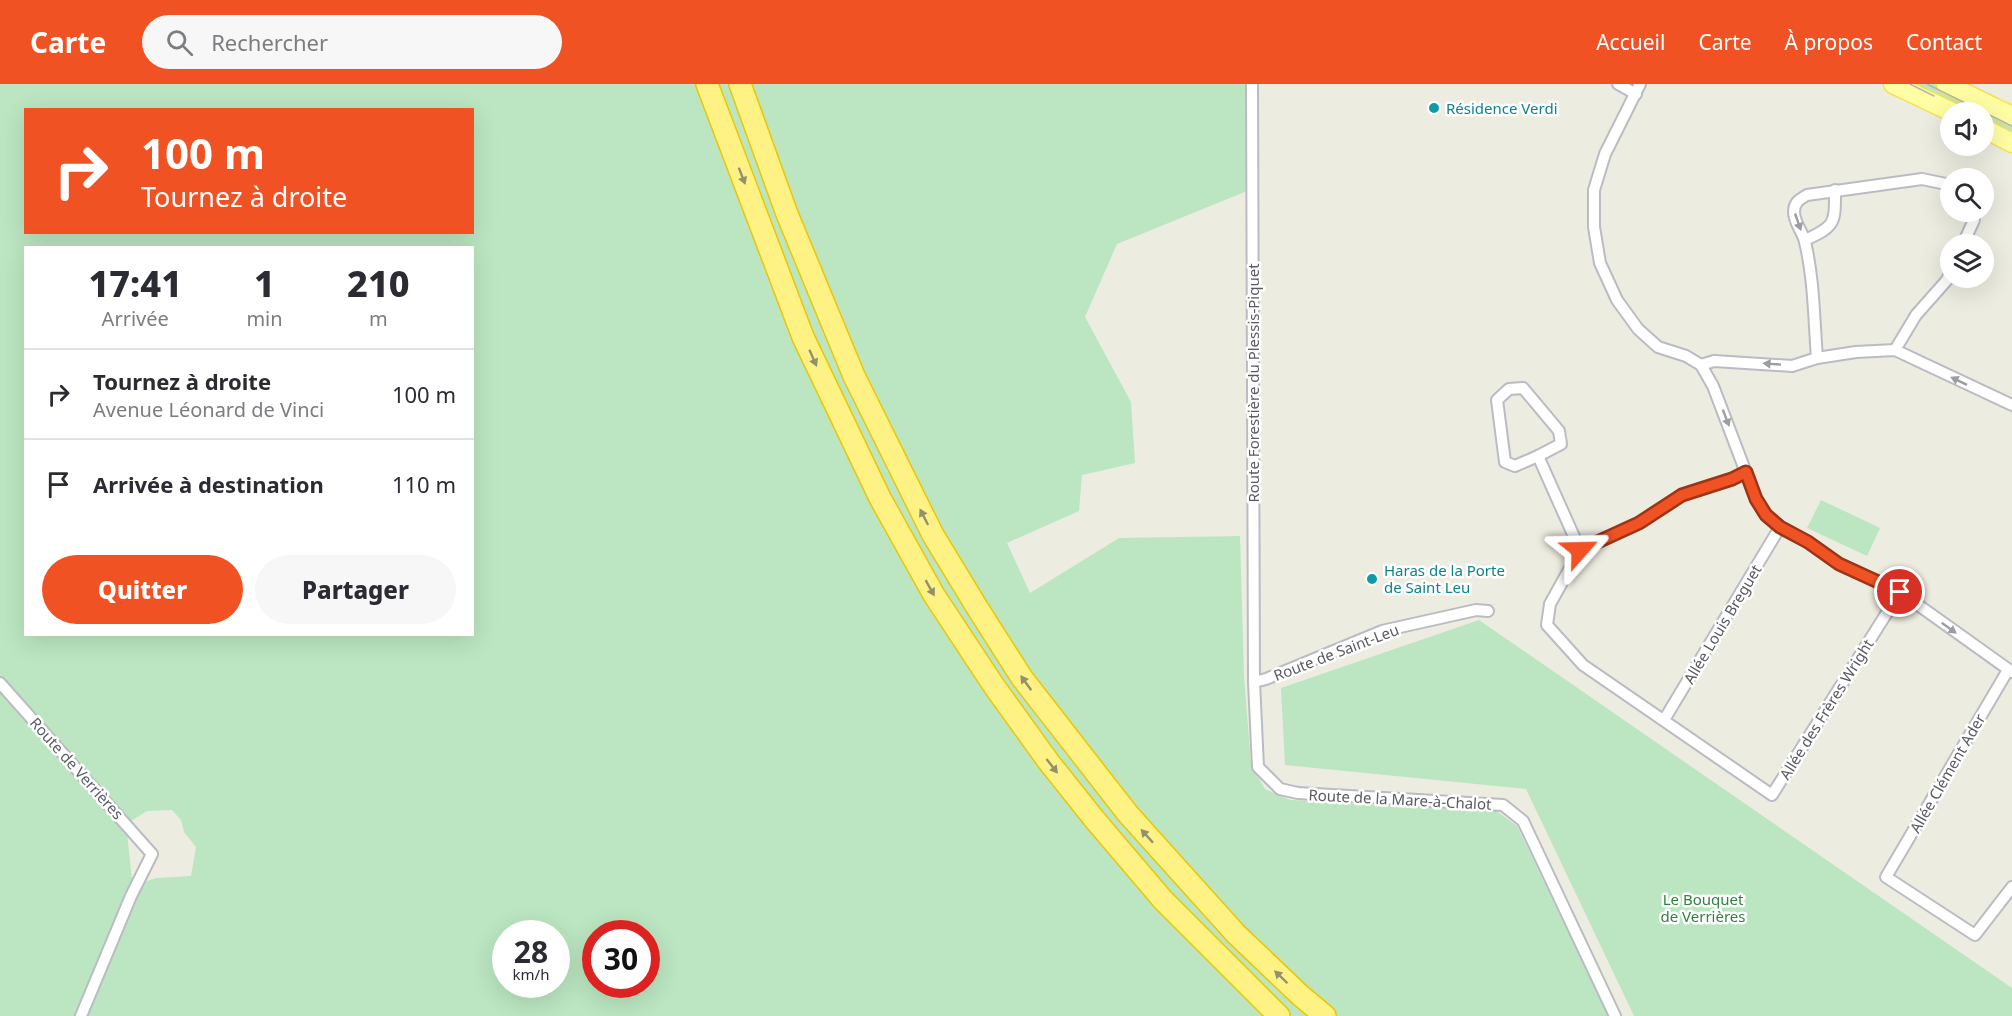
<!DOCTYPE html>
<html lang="fr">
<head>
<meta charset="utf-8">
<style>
	:root { --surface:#fff; --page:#f7f7f7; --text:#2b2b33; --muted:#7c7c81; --line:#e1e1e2; --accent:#f05223 }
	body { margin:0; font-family:"Noto Sans",sans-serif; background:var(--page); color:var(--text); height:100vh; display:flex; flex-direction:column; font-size:22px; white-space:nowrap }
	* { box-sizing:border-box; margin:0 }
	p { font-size:20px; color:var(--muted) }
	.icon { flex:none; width:33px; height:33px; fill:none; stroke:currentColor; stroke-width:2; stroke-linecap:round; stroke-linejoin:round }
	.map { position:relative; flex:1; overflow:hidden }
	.sheet { position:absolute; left:24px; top:162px; width:450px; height:390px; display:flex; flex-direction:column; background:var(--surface); border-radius:0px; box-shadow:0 6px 24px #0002 }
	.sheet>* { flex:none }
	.top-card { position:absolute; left:24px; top:24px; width:450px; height:126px; border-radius:0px; box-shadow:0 6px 24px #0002; background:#f05223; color:#fff; overflow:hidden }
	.controls { position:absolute; left:1940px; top:18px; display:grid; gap:12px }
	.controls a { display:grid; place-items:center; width:54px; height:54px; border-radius:50%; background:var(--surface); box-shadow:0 6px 24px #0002; font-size:30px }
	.speed { position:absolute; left:492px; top:836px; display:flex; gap:12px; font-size:30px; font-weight:700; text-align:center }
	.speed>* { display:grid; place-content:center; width:78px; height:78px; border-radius:50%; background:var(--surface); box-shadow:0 6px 24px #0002; line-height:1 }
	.speed small { font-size:15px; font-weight:400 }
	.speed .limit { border:9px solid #d22; background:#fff; color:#111 }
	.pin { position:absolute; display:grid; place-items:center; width:51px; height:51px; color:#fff; margin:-26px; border:3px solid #fff; border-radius:50%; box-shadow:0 2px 6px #0007 }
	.me { position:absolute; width:66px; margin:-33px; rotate:65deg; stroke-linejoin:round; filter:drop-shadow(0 0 4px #0008) }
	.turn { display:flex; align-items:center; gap:21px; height:126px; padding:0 18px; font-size:27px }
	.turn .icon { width:78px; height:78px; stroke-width:2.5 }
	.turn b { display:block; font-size:42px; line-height:51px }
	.eta { display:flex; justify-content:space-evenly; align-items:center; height:102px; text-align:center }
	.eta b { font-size:36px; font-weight:800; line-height:42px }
	.action { display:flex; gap:12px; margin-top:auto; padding:12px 18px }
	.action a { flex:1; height:69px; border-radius:36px; background:var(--accent); color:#fff; font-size:24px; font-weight:800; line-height:69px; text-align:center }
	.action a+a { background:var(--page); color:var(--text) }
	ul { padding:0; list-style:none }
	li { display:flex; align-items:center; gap:18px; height:90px; padding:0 18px; border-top:2px solid var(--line) }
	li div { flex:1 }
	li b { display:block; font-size:22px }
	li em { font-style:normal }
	header { display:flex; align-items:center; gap:36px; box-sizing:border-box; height:84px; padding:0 30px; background:var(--accent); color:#fff }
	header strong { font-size:28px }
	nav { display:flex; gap:33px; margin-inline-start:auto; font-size:21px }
	.search { width:420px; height:54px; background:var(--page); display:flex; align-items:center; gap:15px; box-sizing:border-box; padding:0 21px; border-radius:33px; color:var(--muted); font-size:22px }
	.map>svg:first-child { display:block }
	.green { fill:#bbe6c1; fill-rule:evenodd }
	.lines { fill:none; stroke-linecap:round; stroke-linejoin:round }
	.street-casing { stroke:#bbbcc3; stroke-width:14 }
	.primary-casing { stroke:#f7e14f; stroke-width:21 }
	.highway-casing { stroke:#edc600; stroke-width:24 }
	.street { stroke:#fff; stroke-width:10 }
	.primary { stroke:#fffea3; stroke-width:18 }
	.highway { stroke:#fff285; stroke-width:21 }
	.tram { stroke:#b4b4b5; stroke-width:1.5 }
	.oneway { fill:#93906e }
	.oneway2 { fill:#9b9da1 }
	.route-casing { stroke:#9c3517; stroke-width:15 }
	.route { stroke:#f05223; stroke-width:10 }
	.culture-dot { fill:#0f9aa8; stroke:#fff; stroke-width:2 }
	.labels { text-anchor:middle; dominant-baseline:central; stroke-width:5; stroke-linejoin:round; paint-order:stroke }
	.culture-label { font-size:15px; fill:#0d838f; stroke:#fff; text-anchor:start }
	.street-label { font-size:15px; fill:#595b62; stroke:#fff }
	.park-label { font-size:15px; fill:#308240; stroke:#fff }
</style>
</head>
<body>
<header>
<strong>Carte</strong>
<div class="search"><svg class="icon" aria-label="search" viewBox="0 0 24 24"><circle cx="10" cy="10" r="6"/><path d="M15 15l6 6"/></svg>Rechercher</div>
<nav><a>Accueil</a><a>Carte</a><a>À propos</a><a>Contact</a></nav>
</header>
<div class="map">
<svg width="2012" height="932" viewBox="0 0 2012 932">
	<rect width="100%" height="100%" fill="#edece0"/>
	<!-- green -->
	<g class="green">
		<path d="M0,0H1246L1247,107L1117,160L1085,233L1131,318L1135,379L1082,391L1079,427L1007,459L1030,509L1119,454L1240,452L1244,592L1251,681L1265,705L1290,716L1495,726L1517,742L1608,932H0ZM26,26H472V148H26ZM26,164H472V550H26ZM172,726L181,736L184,748L196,763L191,792L156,794L136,801L132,795L126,740L147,727ZM506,849H556V900H506ZM596,849H646V900H596Z"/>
		<path d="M1900,0H1939L2012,36V55L1983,41V28H1958Z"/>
		<path d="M1821,416L1880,444L1867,472L1807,444Z"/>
		<path d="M1479,536L2012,904V932H1634L1526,705L1285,681L1281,604Z"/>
	</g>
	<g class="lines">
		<!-- street casing -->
		<g class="street-casing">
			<g id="street">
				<path d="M1252,0L1254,598L1258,683L1280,705L1298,709L1503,721L1523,737L1615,932"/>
				<path d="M1618,0L1636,10"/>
				<path d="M1640,0L1605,70L1594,106V143L1600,179L1617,216L1638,245L1658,263L1686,272L1701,281L1713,302L1756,415L1766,431L1780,443L1808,458L1839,480L1900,508L2012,588"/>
				<path d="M1805,156C1836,142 1835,139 1835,106"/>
				<path d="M1963,160L1974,136L1971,128"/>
				<path d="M1895,266L1916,231L1947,196L1950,189"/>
				<path d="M1817,274C1814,236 1814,195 1805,158C1803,148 1794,139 1794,128C1794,118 1800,115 1807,111L1922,95L1946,100L1950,103"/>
				<path d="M1701,281L1714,277L1792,282L1817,274L1856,268L1895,266L2012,321"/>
				<path d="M1523,304L1559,347L1561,360L1538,372L1515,382L1505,378L1497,316L1509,305Z"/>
				<path d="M1538,372L1580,466"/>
				<path d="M1746,388L1732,395L1681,411L1639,439L1580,466L1550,520L1547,541L1583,581L1772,711L1900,508"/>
				<path d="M2008,586L1886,793L1975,851L2012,803"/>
				<path d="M1254,598L1266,595L1382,547L1476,526L1488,527"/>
				<path d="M0,599L152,770L131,812L81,932"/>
				<path d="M1664,636L1780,443"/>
			</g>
		</g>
		<!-- primary casing -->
		<g class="primary-casing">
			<g id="primary">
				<path d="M1893,0L1952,28"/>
				<path d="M1946,0L2012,32"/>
				<path d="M1983,44L2012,59"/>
			</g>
		</g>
		<!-- highway casing -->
		<g class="highway-casing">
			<g id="highway">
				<path d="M707,0L803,253L880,414L934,511L994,602L1048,677L1095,736L1163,816L1279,932"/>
				<path d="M740,0L787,130L854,292L933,451L978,525L1022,594L1128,730L1236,850L1300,911L1325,932"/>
			</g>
		</g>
		<!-- street -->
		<use href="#street" class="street"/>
		<!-- primary -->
		<use href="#primary" class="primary"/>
		<!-- highway -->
		<use href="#highway" class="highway"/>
		<!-- tram -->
		<g class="tram">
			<path d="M1910,0L1934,12"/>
			<path d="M1927,0L2012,42"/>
		</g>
	</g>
	<!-- one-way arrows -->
	<defs><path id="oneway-solid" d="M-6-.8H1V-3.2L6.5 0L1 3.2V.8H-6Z" transform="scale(1.5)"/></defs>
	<g class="oneway">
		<use href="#oneway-solid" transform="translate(742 92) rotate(69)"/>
		<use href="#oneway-solid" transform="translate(813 274) rotate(66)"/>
		<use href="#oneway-solid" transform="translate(924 433) rotate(-117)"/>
		<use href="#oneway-solid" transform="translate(930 504) rotate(61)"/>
		<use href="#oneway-solid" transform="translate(1026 599) rotate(-126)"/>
		<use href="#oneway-solid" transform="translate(1052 682) rotate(52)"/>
		<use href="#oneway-solid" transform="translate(1147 752) rotate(-132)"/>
		<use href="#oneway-solid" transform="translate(1281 893) rotate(-136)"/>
	</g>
	<g class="oneway2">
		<use href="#oneway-solid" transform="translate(1798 138) rotate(71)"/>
		<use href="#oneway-solid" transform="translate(1772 280) rotate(-176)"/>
		<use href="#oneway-solid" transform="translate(1959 297) rotate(-154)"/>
		<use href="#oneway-solid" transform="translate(1726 334) rotate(69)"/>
		<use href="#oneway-solid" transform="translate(1949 544) rotate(36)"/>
	</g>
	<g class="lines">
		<!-- route casing -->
		<g class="route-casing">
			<path id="route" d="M1580,466L1639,439L1682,411L1732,395L1746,388L1756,415L1766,431L1780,443L1808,458L1839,480L1900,508"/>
		</g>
		<!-- route -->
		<use href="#route" class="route"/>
	</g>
	<!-- markers -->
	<g class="culture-dot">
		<circle cx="1434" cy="24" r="6"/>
		<circle cx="1372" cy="495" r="6"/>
	</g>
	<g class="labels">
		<!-- culture labels -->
		<g class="culture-label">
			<text x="1446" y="24">Résidence Verdi</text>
			<text x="1384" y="486">Haras de la Porte<tspan x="1384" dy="17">de Saint Leu</tspan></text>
		</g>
		<!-- street labels -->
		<g class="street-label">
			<text transform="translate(1253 299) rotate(-90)">Route Forestière du Plessis-Piquet</text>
			<text transform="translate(1722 540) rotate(-59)">Allée Louis Breguet</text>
			<text transform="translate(1336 568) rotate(-21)">Route de Saint-Leu</text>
			<text transform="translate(1826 625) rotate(-58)">Allée des Frères Wright</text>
			<text transform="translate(77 684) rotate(48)">Route de Verrières</text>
			<text transform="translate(1947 689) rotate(-60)">Allée Clément Ader</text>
			<text transform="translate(1400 715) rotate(3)">Route de la Mare-à-Chalot</text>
		</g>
		<!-- park labels -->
		<g class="park-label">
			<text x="1703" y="815">Le Bouquet<tspan x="1703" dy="17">de Verrières</tspan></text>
		</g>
	</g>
</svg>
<div class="controls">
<a><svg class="icon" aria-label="sound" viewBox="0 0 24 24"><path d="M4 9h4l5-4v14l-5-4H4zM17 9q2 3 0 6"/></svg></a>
<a><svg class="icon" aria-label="search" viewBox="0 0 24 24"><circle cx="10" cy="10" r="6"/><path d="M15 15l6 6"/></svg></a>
<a><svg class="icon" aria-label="layers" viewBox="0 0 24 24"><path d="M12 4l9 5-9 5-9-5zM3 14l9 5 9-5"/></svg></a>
</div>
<div class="speed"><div>28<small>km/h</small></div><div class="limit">30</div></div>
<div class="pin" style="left:1900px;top:508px;background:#d93025"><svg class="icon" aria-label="arrive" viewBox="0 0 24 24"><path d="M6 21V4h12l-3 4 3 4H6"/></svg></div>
<svg class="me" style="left:1580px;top:466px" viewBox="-20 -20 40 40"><path d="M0-17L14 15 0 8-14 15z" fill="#f05223" stroke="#fff" stroke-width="4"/></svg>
<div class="top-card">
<div class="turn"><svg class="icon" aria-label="right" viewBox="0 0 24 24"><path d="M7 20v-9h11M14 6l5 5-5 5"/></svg><div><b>100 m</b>Tournez à droite</div></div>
</div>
<section class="sheet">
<div class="eta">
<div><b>17:41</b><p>Arrivée</p></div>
<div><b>1</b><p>min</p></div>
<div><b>210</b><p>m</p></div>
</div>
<ul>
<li><svg class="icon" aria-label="right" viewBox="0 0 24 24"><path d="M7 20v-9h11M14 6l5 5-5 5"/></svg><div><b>Tournez à droite</b><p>Avenue Léonard de Vinci</p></div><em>100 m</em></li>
<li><svg class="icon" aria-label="arrive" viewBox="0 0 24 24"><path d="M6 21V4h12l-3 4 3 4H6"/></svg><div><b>Arrivée à destination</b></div><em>110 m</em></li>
</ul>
<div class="action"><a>Quitter</a><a>Partager</a></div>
</section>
</div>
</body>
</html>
